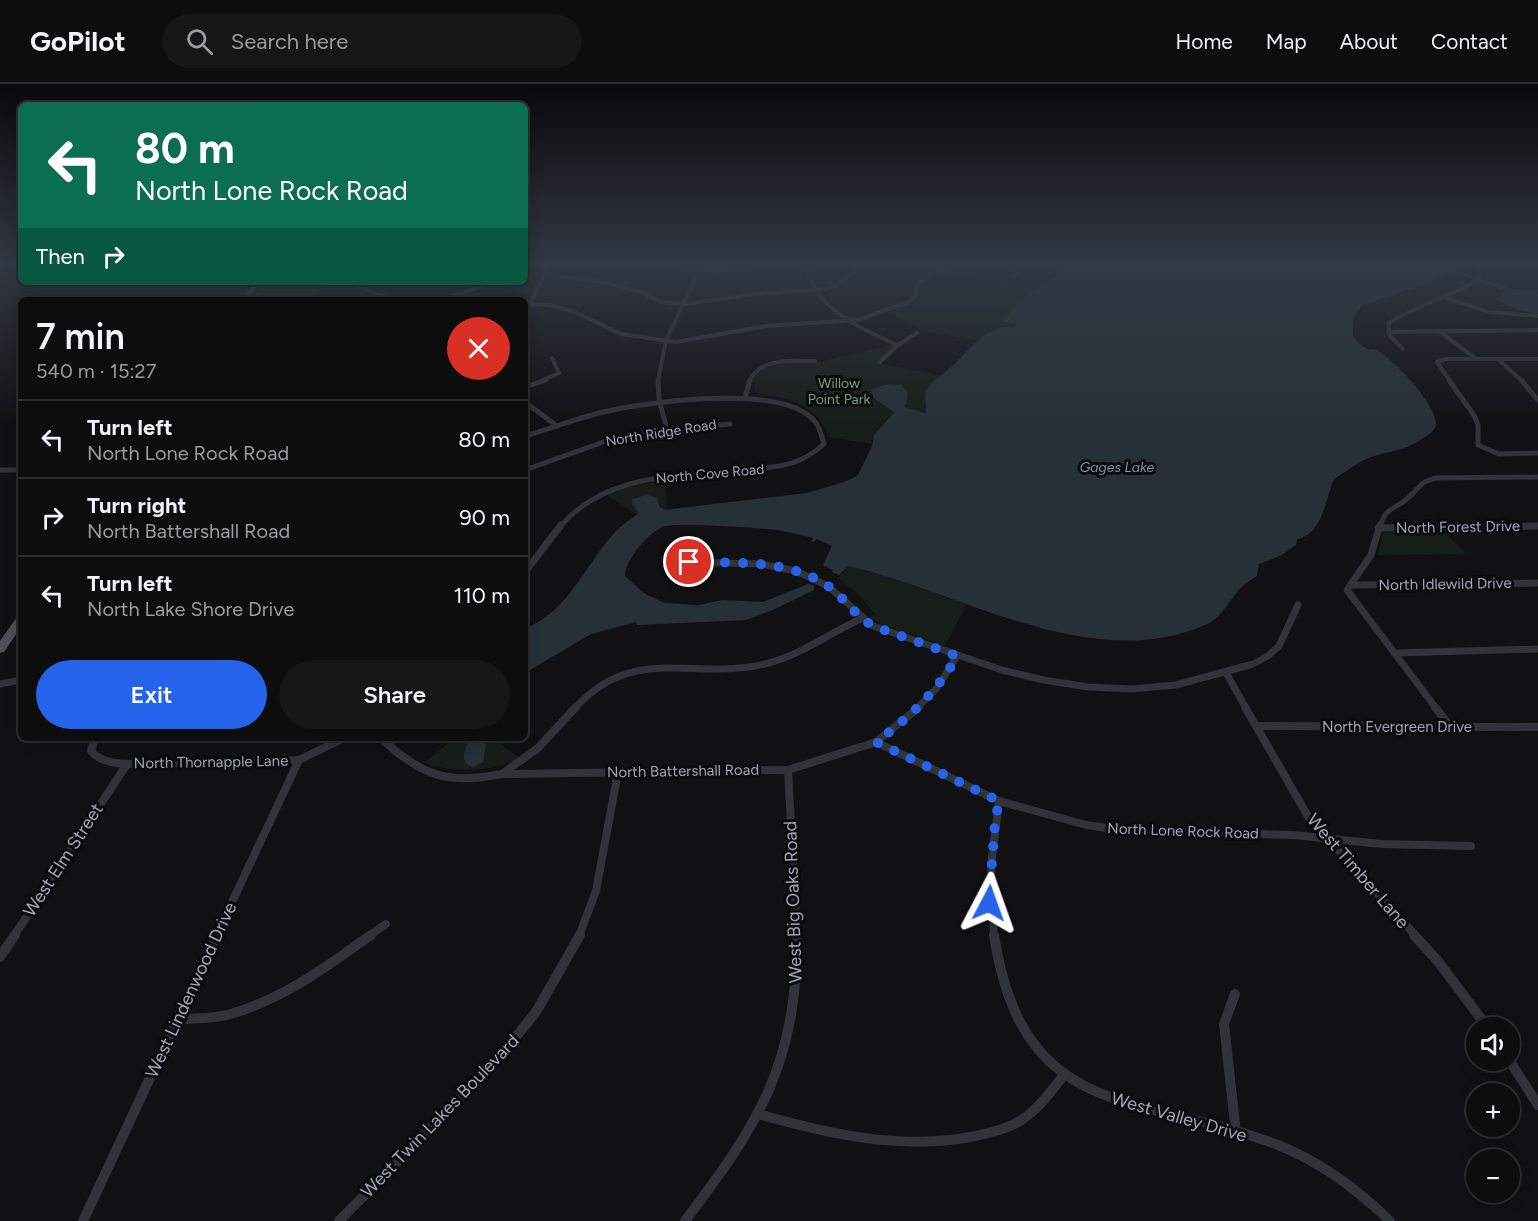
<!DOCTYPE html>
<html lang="en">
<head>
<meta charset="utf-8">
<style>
	:root { --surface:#0d0d0e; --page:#161617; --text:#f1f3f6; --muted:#9a9c9e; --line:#2d2d2e; --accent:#2563eb }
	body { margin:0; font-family:Figtree,sans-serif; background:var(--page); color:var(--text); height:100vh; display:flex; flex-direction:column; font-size:22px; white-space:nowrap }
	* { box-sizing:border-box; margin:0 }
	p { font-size:20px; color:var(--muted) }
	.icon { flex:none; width:33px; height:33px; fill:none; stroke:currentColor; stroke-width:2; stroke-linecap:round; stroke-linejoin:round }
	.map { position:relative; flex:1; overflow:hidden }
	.side { position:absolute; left:18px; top:213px; width:510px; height:444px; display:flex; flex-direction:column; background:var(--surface); border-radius:9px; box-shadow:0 3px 15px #0003,0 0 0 2px var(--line) }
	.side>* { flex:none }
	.hud { position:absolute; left:18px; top:18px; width:510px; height:183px; border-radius:9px; box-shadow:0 3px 15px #0003,0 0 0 2px var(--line); background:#0b6e4f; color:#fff; overflow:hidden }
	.buttons { position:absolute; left:1466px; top:933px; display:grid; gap:12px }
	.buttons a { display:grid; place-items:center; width:54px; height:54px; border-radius:50%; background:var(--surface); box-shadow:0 3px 15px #0003,0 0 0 2px var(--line); font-size:30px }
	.pin { position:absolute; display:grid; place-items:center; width:51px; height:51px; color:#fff; margin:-26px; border:3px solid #fff; border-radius:50%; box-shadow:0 2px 6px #0007 }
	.me { position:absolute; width:66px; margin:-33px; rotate:4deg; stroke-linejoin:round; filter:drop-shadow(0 0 4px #0008) }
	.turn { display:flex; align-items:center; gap:21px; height:126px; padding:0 18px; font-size:27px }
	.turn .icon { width:78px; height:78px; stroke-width:2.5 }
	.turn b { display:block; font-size:42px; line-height:51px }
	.then { display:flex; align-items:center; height:57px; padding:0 18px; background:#0003; gap:12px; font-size:22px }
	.round { display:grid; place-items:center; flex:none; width:63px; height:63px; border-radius:32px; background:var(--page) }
	.summary { display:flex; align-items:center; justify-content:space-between; height:102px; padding:0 18px }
	h1 { font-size:36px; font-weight:600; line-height:45px }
	.primary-button { display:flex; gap:12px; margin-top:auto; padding:12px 18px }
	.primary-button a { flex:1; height:69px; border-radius:36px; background:var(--accent); color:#fff; font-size:24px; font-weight:600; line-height:69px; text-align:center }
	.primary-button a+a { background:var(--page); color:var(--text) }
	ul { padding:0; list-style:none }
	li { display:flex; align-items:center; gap:18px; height:78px; padding:0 18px; border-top:2px solid var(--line) }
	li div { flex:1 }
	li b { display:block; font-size:22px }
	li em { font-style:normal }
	header { display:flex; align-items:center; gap:36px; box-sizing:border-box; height:84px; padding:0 30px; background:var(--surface); border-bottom:2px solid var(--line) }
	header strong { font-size:28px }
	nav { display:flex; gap:33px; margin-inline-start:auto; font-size:21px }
	.search { width:420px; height:54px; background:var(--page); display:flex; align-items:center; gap:15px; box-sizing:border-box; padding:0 21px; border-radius:33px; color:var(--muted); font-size:22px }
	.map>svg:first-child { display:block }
	.built { fill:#1d1d20 }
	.green { fill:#171e18 }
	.water { fill:#273037 }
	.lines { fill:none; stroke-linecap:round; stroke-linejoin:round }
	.street-far4 { stroke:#323338; stroke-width:4 }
	.street-far3 { stroke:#323338; stroke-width:5 }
	.street-far2 { stroke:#323338; stroke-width:7 }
	.street-far1 { stroke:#323338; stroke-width:8 }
	.street { stroke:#323338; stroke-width:10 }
	.primary { fill:#4e5057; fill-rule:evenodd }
	.route { stroke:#2563eb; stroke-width:10; stroke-dasharray:0 18 }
	.labels { text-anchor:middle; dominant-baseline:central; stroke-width:6; stroke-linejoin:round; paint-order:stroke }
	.far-park-label { font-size:14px; fill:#77a07a; stroke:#0c0c0e }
	.far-street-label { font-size:14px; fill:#a2a7b4; stroke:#0c0c0e }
	.far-water-label { font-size:14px; font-style:italic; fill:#7695b2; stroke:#0c0c0e }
	.street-label { font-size:15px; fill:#a2a7b4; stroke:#0c0c0e }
	.near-street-label { font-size:18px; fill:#a2a7b4; stroke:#0c0c0e }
</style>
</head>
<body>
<header>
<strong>GoPilot</strong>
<div class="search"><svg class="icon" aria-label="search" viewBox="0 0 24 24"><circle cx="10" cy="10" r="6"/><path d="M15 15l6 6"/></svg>Search here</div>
<nav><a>Home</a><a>Map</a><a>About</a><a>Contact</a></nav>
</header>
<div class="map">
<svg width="1538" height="1137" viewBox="0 0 1538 1137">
	<rect width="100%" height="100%" fill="#111113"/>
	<!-- built -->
	<path class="built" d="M264,198H325L314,216H252Z"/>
	<!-- green -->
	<g class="green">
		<path d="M952,183L1034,205L1002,237L1016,241L1014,243L1004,241L977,257L923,247L888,228L916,217L919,214C918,194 936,190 952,183Z"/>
		<path d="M894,260L895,261L878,279L941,291L927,304L925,329L910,326L904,320L893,326V330L888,333L871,357L872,360L829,353C814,318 792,316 758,309L754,307L755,298L750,297L755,289L767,282L783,279H815Z"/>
		<path d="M665,397L668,426H663L655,412L635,413V424L639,429L637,431L606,410L636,401Z"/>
		<path d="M1443,446L1466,470L1378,471L1383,448Z"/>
		<path d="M848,482L894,494L966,521L945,562L879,539L870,533L875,530L856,508L838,494Z"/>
		<path d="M455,654H470L467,661L474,683L483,678L486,661L482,654H493L519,674C487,689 458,689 424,679Z"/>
	</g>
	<!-- water -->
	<g class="water">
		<path d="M1064,181H1455L1454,184L1456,186L1514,205L1538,206V230L1517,225L1494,216L1503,211L1502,210L1505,207L1501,205L1450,188L1426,200L1363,221L1353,233V253C1357,256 1362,263 1367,265C1370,266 1373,264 1376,266C1391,272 1444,327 1435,344C1432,350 1419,357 1413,360C1398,368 1383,368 1369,374C1358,378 1347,387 1337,393L1333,397C1326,416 1321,452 1297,455L1296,461L1282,471L1259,480L1257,492C1251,496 1244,500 1239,506C1228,518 1221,535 1205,541C1091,591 959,507 848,482L839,491L832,488L833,486L823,481L832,462L817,455L814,458L811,457L813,454C801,451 789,448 777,446C762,444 670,438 662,443C648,450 626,474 625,492L645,510L665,519L699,521L722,516L763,518L808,500L814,501V506L773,526L746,536L637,541L636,538L591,550L525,589V545C573,524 585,478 620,443C626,438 633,434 639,429L632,420V415L646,411L657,413L660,423L664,426L807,409L847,397L858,391L872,362L874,351L894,328L873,313L871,305L889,300L902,301L908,309L905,323L925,329C928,321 923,315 926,307C930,297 943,291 950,284C968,268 988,238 1014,243L1016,240L1002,237L1028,209L1061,188L1060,185Z"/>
		<path d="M470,654H482L486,661L483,678L474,683C458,680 465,665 470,654Z"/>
	</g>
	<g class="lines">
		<!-- street-far4 -->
		<g class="street-far4">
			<path d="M670,181L718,187L766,181"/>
			<path d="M808,181C808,221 866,248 898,261"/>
			<path d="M1006,181L1016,184L1017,190L1012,193"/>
			<path d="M544,191L599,197L641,208L661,218L683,220L755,210L828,205L838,200L860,181"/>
			<path d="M350,198L378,211L408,216"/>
			<path d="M1446,214L1489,228L1538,232"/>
			<path d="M439,216L480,203L483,198"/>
			<path d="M525,220L550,221L572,227L621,250L676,258L766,242L858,236L911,217L916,211L918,199L934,188L954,181"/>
			<path d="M525,230L549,181"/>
			<path d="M1439,247L1476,275"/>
			<path d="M1389,248L1538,246"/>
			<path d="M1403,265L1389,251V239C1418,220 1452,213 1481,194L1478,181"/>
			<path d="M1498,275L1522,297"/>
			<path d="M880,278L898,261L917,249"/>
			<path d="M541,297L559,289L552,274"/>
			<path d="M658,297L666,256L702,181"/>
			<path d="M749,297C762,273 791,277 815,277"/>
			<path d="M1450,297L1437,278L1446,275H1538"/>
		</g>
		<!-- street-far3 -->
		<g class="street-far3">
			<path d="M658,296L659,315L667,346"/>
			<path d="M1449,296L1475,333L1478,341V361L1499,370L1538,369"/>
			<path d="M1521,296L1538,316"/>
			<path d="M525,303L546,296"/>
			<path d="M745,314L750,296"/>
			<path d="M525,318L557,342"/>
			<path d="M525,352C553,344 580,333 608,327C651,318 787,298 816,339C820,344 822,354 824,360C799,383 776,383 743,386C679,392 605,389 560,443"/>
			<path d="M0,386H21"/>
			<path d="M525,386L609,356L682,344L730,340"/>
			<path d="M1380,443C1386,421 1396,426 1409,413C1422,402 1418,399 1436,394L1538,393"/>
			<path d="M1493,443L1538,442"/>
		</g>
		<!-- street-far2 -->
		<g class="street-far2">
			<path d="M1380,441L1371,471L1347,506L1436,624"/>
			<path d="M1378,444L1538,442"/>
			<path d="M689,478L761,480L796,487L828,502L873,542L1002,586L1044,596L1088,603L1132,605L1176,601L1253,580L1268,572L1279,562L1298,521"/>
			<path d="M525,488L561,441"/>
			<path d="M1351,501L1538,499"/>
			<path d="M1394,569L1538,565"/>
			<path d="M1226,589L1246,624"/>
			<path d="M0,600L21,596"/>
			<path d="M575,624C634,559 694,597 765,580C800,572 829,549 861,535"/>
			<path d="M917,624L937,604L957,572"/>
		</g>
		<!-- street-far1 -->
		<g class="street-far1">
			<path d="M1245,623L1309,734L1416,852"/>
			<path d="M1435,623L1451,644"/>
			<path d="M1257,642L1538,643"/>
			<path d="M95,654L91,667C101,678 113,679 127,680L299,676L344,654"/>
			<path d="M381,654C421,692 448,701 502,690L788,686L876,658L919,623"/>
			<path d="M876,658L999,717L1086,741L1129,747L1294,751L1382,760L1471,762"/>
			<path d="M788,686L797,852"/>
			<path d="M502,690L538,664L576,623"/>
			<path d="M14,852L127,680"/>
			<path d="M216,852L299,676"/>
			<path d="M369,852L386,840"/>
			<path d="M579,852L596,807L618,688"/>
			<path d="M994,852L991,781L999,717"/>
		</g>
		<!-- street -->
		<g class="street">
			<path d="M994,851C1023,1040 1139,1008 1278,1061C1321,1078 1357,1105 1390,1137"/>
			<path d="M1414,851L1437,876L1488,944"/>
			<path d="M0,873L15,851"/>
			<path d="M1235,910L1224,940L1236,1049"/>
			<path d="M177,936C194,934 211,935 227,931C282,916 326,883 371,851"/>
			<path d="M1509,976L1538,1021"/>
			<path d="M758,1030C829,1050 898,1066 971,1053C989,1049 1008,1045 1023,1035C1040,1023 1052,1006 1064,991"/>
			<path d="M83,1137L217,851"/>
			<path d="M339,1137L496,977L536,928L580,851"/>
			<path d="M685,1137C760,1038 797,980 797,851"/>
		</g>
		<!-- primary -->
		<g class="primary">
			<path d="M254,198H260L247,216H241Z"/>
			<path d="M21,532V543L4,568L0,569V557L17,533Z"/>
		</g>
	</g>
	<!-- sky -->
	<linearGradient id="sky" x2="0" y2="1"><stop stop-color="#09090a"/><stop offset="0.53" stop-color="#323844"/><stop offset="1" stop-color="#323844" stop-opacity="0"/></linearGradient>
	<rect width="1538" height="340" fill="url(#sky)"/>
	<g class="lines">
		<!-- route -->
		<path class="route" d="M689,478C735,479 788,475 828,502C845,514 855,532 873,542L957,572C937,608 909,634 876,658L999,717L995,738L989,819"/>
	</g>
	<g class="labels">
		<!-- far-park labels -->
		<g class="far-park-label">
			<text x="839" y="299">Willow<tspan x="839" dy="16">Point Park</tspan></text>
		</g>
		<!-- far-street labels -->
		<g class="far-street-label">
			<text transform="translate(661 349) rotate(-9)">North Ridge Road</text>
			<text transform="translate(710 390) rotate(-5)">North Cove Road</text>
		</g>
		<!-- far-water labels -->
		<g class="far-water-label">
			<text x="1117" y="383">Gages Lake</text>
		</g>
		<!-- street labels -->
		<g class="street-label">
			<text transform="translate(1458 443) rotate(-1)">North Forest Drive</text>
			<text transform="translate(1445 500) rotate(-1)">North Idlewild Drive</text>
			<text x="1397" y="643">North Evergreen Drive</text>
			<text transform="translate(211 678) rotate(-1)">North Thornapple Lane</text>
			<text transform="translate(683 687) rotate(-1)">North Battershall Road</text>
			<text transform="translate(1183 747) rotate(2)">North Lone Rock Road</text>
		</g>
		<!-- near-street labels -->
		<g class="near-street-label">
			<text transform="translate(63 776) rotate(-57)">West Elm Street</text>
			<text transform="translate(1358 787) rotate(49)">West Timber Lane</text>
			<text transform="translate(793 818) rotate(-92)">West Big Oaks Road</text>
			<text transform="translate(191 906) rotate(-65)">West Lindenwood Drive</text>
			<text transform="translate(440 1032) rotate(-46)">West Twin Lakes Boulevard</text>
			<text transform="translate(1179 1033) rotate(16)">West Valley Drive</text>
		</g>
	</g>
</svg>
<div class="buttons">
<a><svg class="icon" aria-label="sound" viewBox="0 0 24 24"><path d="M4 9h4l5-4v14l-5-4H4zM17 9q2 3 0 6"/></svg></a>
<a>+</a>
<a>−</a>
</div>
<div class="pin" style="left:689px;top:478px;background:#d93025"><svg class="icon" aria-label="arrive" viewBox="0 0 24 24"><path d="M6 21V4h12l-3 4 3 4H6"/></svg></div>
<svg class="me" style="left:989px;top:819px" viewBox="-20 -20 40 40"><path d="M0-17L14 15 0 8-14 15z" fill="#2563eb" stroke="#fff" stroke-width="4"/></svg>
<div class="hud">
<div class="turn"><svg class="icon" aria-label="left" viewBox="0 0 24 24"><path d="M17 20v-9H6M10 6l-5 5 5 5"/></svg><div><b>80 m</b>North Lone Rock Road</div></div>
<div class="then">Then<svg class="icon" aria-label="right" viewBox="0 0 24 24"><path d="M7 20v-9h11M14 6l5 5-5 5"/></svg></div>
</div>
<section class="side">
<div class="summary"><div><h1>7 min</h1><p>540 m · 15:27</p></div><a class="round" style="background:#d93025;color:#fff"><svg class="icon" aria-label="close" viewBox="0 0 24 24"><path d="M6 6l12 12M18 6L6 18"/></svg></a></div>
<ul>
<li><svg class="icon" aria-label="left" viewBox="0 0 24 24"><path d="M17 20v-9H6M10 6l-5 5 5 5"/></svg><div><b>Turn left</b><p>North Lone Rock Road</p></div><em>80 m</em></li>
<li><svg class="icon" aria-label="right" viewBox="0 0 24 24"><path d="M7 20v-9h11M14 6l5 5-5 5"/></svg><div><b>Turn right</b><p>North Battershall Road</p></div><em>90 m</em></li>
<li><svg class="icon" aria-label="left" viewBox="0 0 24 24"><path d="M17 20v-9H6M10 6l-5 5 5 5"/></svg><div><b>Turn left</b><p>North Lake Shore Drive</p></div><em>110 m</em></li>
</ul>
<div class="primary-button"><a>Exit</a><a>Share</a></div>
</section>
</div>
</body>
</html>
